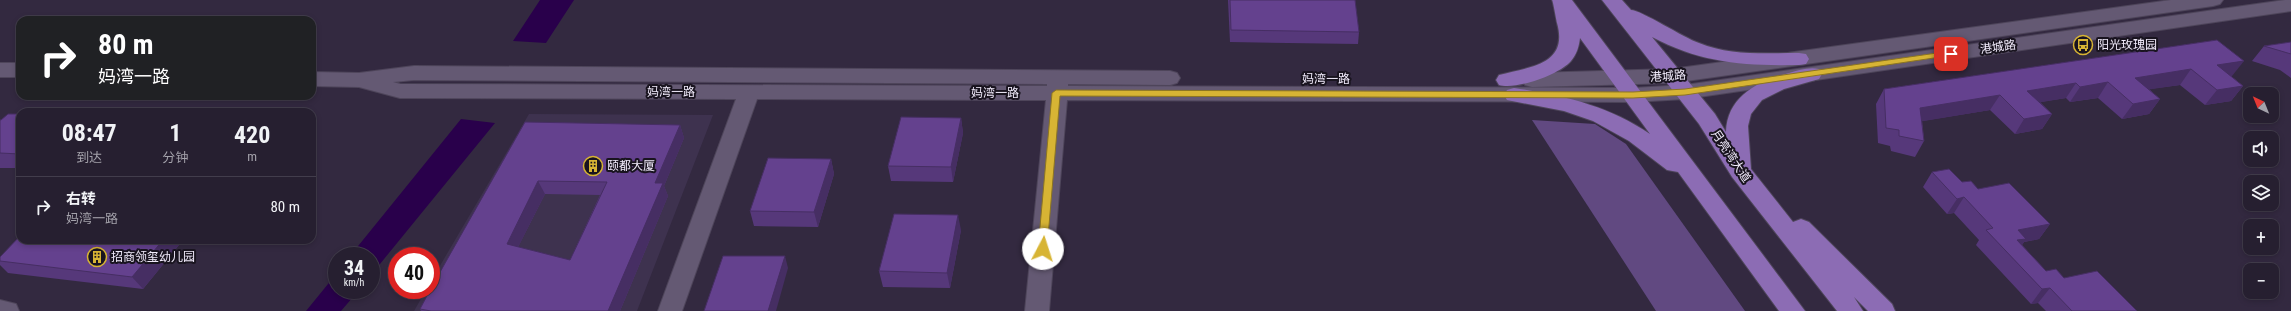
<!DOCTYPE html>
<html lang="zh">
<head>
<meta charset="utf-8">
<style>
	:root { --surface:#261f30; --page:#322c3c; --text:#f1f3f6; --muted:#a4a2ab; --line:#423d4c }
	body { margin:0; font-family:"Roboto Condensed","Noto Sans SC",sans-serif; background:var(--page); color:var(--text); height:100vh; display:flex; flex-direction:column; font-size:15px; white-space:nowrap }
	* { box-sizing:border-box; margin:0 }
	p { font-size:13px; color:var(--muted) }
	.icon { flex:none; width:22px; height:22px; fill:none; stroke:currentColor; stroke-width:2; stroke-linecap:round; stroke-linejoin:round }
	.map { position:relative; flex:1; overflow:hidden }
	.sheet { position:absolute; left:16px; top:108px; width:300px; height:136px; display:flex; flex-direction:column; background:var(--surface); border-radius:12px; box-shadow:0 2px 6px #0003,0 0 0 1px var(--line) }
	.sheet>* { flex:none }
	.hud { position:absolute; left:16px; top:16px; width:300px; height:84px; border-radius:12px; box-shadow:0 2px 6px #0003,0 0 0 1px var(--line); background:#202124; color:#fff; overflow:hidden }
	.needle { width:26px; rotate:317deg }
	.fabs { position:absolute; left:2243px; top:87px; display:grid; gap:8px }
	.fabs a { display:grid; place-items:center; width:36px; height:36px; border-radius:8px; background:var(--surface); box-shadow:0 2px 6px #0003,0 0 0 1px var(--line); font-size:20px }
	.speed { position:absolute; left:328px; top:247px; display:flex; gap:8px; font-size:20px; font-weight:700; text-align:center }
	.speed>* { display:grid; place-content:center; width:52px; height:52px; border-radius:50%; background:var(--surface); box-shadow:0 2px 6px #0003,0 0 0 1px var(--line); line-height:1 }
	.speed small { font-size:10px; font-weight:400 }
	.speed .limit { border:6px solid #d22; background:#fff; color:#111 }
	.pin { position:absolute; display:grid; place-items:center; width:34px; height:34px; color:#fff; margin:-17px; border-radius:8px; box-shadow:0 2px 6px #0006 }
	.me { position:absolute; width:44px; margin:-22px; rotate:5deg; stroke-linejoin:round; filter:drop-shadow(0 0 3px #0008) }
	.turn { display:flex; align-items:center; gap:14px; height:84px; padding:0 16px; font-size:18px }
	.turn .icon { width:52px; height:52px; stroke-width:2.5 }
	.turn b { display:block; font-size:28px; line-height:34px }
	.eta { display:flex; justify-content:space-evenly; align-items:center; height:68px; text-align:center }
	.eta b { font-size:24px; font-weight:700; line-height:28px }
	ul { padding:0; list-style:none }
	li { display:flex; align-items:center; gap:12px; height:60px; padding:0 16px; border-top:1px solid var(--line) }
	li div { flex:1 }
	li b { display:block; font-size:15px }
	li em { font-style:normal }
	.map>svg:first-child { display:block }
	.built { fill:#3e324f }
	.green { fill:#614981 }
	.water { fill:#29004b }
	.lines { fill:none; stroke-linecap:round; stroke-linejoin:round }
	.minor-casing { stroke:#4e455a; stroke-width:2 }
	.major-casing { stroke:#4e455a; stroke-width:2 }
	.minor { fill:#645973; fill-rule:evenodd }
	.major { fill:#8c6cb4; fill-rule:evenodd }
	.wall { fill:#56387a; fill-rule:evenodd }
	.shaded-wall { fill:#462e63 }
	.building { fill:#64418e; stroke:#462e63; fill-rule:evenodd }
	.route { fill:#d7b434; stroke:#8c7522 }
	.labels { text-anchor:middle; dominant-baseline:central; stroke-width:4; stroke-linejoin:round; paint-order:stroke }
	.poi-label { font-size:12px; fill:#f1ebfb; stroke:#19141f; text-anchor:start }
	.street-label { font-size:12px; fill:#f1ebfb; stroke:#19141f }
</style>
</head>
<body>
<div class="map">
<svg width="2291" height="311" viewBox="0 0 2291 311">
	<rect width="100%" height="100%" fill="#332940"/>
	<!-- built -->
	<path class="built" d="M529,114L713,115L637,311H414L426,290H431V281Z"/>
	<!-- green -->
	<path class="green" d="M1532,120L1595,124L1626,144L1745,311H1656Z"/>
	<!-- water -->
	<g class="water">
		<path d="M540,0H574L546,43L513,41Z"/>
		<path d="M461,119L495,123L371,275V256H350Z"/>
		<path d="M337,273V290H359L341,311H306Z"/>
	</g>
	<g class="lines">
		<!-- minor casing -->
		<g class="minor-casing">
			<g id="minor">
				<path d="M2171,0H2223L2220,4L2213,6L1672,83L1532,87L1525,85L1522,80L1525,75L1532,73L1672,69Z"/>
				<path d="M2285,0H2291V11L1685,99L1633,102L1067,100L1049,311H1025L1046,100L757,99L682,311H658L736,99L400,98L359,87L312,86V72L359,73L414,66L1170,71L1177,73L1180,78L1177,83L1170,85L1068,84V86L1633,88L1685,85ZM414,80L1047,84V86L400,84L393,82Z"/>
				<rect x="0" y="63" width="20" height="14"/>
				<path d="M0,300L16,304L19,311H0Z"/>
			</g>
		</g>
		<!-- major casing -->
		<g class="major-casing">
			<g id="major">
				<path d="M1552,0H1572L1805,311H1779L1678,172L1667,170L1629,141L1593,121L1564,111L1507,100L1504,95L1507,90L1514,88C1563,95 1609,106 1650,134L1580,38C1579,46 1577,54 1571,61C1559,75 1516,90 1499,85L1496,80L1499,75C1529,67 1569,65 1557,23C1556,18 1553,1 1552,0Z"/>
				<path d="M1602,0H1622L1631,10C1641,10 1684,38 1699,43C1730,56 1766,53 1799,53L1806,54L1809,59L1806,64L1799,65C1744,66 1701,63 1652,37L1715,114L1726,132C1727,96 1759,81 1789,73C1799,70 1809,67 1819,69L1822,74L1819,79L1784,89L1762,100L1751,114L1748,126L1751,169L1793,222L1801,219L1809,222L1892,304L1895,311H1868L1854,297L1863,311H1837L1732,177L1699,124Z"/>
			</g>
		</g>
		<!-- minor -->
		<use href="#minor" class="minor"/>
		<!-- major -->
		<use href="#major" class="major"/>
	</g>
	<!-- wall -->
	<g class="wall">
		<path d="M1228,0H1355L1359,32L1358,44L1230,42Z"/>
		<path d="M2217,40L2232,76H2231L2243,86L2231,101L2205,105L2180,85L2149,89L2160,99L2149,114L2122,119L2098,98L2070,102L2066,98L2040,102L2052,114L2042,129L2015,134L1990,110L1922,121L1924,141L1915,157L1891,151L1890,146L1878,143L1876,104L1884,89Z"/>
		<path d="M2291,42V78L2280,70L2252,61L2264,46Z"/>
		<path d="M20,114V168H0V120Z"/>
		<path d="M961,118L963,133L953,182L891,181L888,166Z"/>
		<path d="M525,122L680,125L684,138L664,186L668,196L620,311H421L420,309ZM545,194L600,195L570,260L518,247Z"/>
		<path d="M831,159L834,174L818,227L754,226L750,211Z"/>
		<path d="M1932,172L1978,189L2050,224L2039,239L2024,242L2022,245L2046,271L2064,278L2137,311H2046L2038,303L2031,304L1976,245L1979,240L1954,213L1947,214L1923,187Z"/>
		<path d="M961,230L950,288L883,287L879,271Z"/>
		<path d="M183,240L143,289L8,273L0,265V257Z"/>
	</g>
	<!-- shaded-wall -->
	<g class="shaded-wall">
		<path d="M2244,61L2232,76L2205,80L2217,65Z"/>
		<path d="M2191,69L2180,85L2125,93L2135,78Z"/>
		<path d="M2108,82L2098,98L2070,102L2080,87Z"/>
		<path d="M2076,83L2066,98L2018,106L2027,91Z"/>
		<path d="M2243,86L2231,101L2205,105L2217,90Z"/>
		<path d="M2000,95L1990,110L1912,123L1920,108Z"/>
		<path d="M2160,99L2149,114L2122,119L2133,104Z"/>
		<path d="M2052,114L2042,129L2015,134L2024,119Z"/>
		<path d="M961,118L963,133L953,182L951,167Z"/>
		<path d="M680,125L684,138L664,186L668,196L620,311H608L655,183Z"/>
		<path d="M831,159L834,174L818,227L814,212Z"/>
		<path d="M538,181L545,194L513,257L507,244Z"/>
		<path d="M1964,197L1954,213L1947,214L1957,199Z"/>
		<path d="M958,215L961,230L950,288L947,273Z"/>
		<path d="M2050,224L2039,239L2024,242L2016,254L2018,230Z"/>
		<path d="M163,240H183L143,289L132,277Z"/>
		<path d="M785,256L788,268L776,311H768Z"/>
		<path d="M2050,288L2038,303L2031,304L2042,289Z"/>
	</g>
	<!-- building -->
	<g class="building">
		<path d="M1230,0H1355L1359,32L1231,30Z"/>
		<path d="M2217,40L2244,61L2217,65L2243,86L2217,90L2191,69L2135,78L2160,99L2133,104L2108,82L2080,87L2076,83L2027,91L2052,114L2024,119L2000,95L1920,108L1924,141L1899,136V130L1886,128L1884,89Z"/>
		<path d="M2291,42V54L2264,46Z"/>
		<path d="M47,109L76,111L74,112H45Z"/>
		<path d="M8,114H20V154L0,153V120H1Z"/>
		<path d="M901,117L961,118L951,167L888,166Z"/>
		<path d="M525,122L680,125L655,183H663L608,311H431L420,309L430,290H431V288ZM538,181L607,182L570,260L507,244Z"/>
		<path d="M768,158L831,159L814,212L750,211Z"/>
		<path d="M1949,169L1962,182L1971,181L1978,189L2009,183L2050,224L2018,230L2026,239L2017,240L2046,271L2056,269L2064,278L2097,271L2137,311H2072L2050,288L2042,289L1986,230L1993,228L1964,197L1957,199L1932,172Z"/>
		<path d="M894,214L958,215L947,273L879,271Z"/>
		<path d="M20,236V240H163L132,277L0,261V257Z"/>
		<path d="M723,256H785L768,311H704Z"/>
	</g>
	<!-- route -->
	<path class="route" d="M1951,51L1956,54L1954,55L1685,95L1633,98L1060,96L1047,249L1043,252L1038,249L1052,93L1056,90L1633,92L1685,89Z"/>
	<!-- icons -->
	<defs>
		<g id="bus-ring" transform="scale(1)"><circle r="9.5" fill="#19141f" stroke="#d7b434" stroke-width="1.5"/><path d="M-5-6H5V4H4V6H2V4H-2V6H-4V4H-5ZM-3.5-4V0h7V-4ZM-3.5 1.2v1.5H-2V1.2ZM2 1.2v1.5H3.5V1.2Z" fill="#d7b434"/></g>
		<g id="building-ring" transform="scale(1)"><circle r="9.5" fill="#19141f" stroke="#d7b434" stroke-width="1.5"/><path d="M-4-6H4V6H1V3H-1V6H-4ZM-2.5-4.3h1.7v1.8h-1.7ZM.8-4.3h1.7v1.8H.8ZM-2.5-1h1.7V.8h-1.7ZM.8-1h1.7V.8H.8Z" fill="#d7b434"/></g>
	</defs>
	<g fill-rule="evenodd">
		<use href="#bus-ring" x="2083" y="45"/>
		<use href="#building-ring" x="593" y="166"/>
		<use href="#building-ring" x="97" y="257"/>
	</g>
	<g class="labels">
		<!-- poi labels -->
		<g class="poi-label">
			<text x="2097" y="45">阳光玫瑰园</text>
			<text x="607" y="166">颐都大厦</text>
			<text x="111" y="257">招商领玺幼儿园</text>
		</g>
		<!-- street labels -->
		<g class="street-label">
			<text transform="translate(1998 47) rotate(-8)">港城路</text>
			<text transform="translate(1668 76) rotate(-4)">港城路</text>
			<text x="1326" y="79">妈湾一路</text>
			<text x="671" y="92">妈湾一路</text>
			<text x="995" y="93">妈湾一路</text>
			<text transform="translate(1731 156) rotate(56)">月亮湾大道</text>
		</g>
	</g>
</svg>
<div class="fabs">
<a><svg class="needle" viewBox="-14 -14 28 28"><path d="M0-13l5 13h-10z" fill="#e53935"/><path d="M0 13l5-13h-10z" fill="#a4a2ab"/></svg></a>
<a><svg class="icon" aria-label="sound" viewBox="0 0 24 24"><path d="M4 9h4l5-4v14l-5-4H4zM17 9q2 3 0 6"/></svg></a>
<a><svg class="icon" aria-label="layers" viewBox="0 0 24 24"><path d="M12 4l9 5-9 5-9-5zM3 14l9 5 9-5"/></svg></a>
<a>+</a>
<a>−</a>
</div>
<div class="speed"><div>34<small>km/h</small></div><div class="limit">40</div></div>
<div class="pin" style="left:1951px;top:54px;background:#d93025"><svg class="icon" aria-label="arrive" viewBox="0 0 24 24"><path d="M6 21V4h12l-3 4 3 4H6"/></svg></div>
<svg class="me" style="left:1043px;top:249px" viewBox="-20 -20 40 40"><circle r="19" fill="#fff"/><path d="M0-13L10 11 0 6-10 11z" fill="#d7b434"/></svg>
<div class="hud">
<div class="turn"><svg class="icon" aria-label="right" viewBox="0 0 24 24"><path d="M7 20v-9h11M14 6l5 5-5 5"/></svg><div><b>80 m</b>妈湾一路</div></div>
</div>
<section class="sheet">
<div class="eta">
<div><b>08:47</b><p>到达</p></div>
<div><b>1</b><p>分钟</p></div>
<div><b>420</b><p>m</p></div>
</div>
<ul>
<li><svg class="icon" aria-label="right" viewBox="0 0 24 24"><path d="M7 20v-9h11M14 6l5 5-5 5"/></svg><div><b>右转</b><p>妈湾一路</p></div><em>80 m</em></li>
</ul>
</section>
</div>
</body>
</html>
